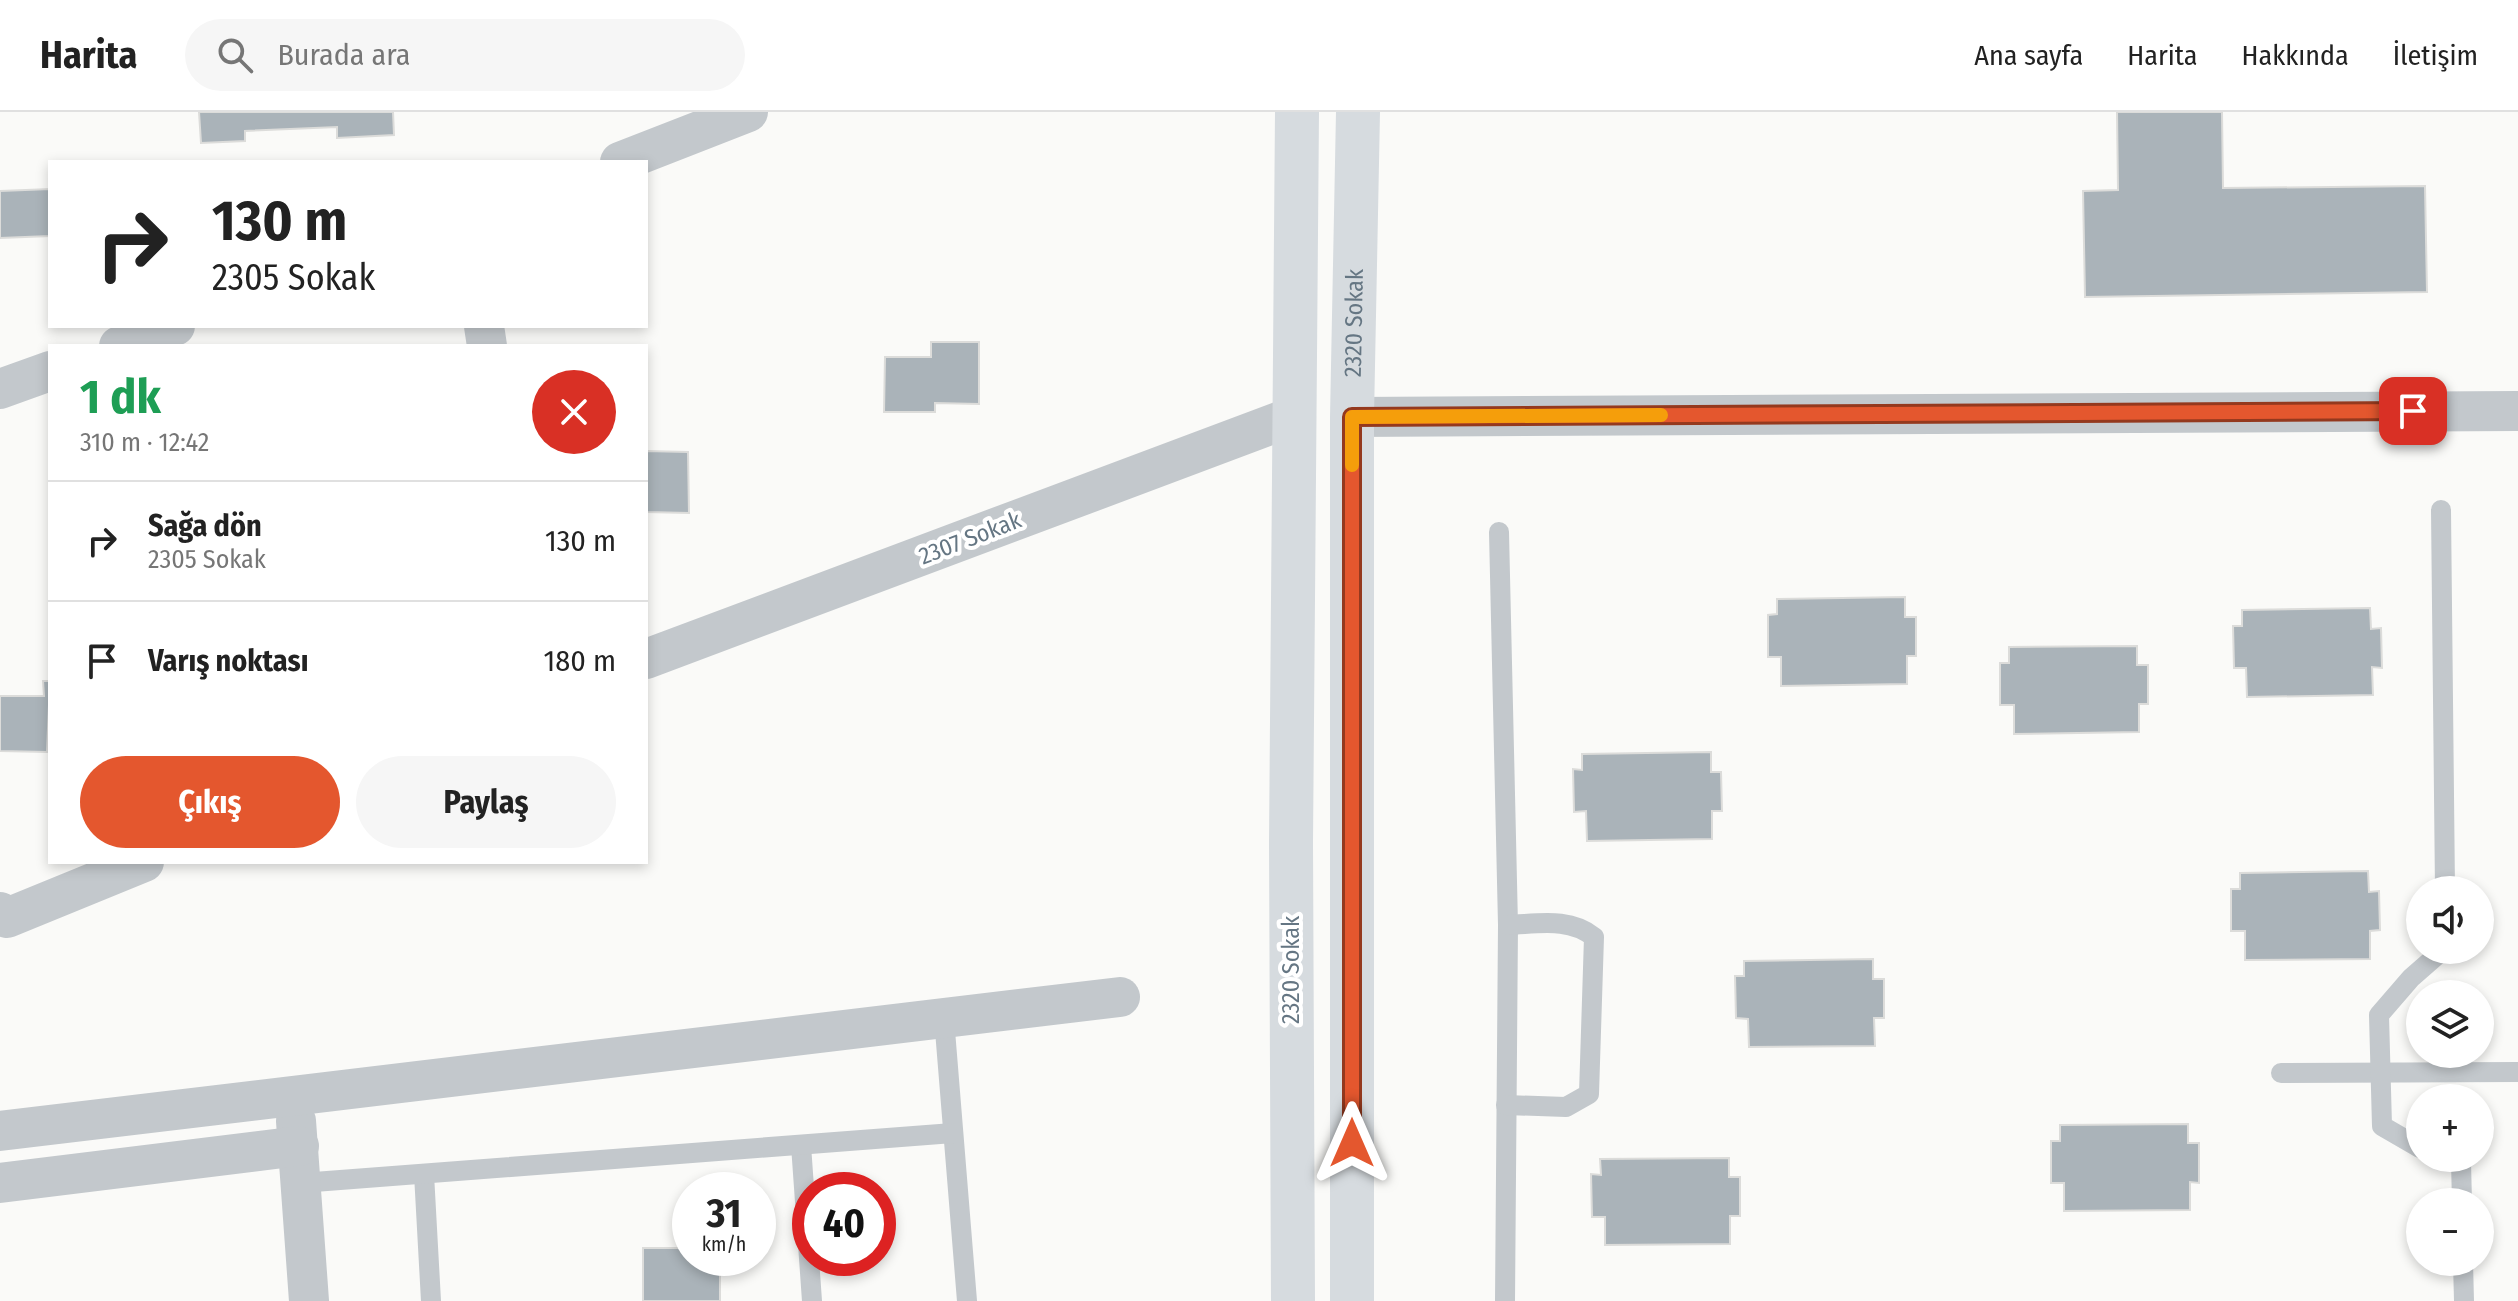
<!DOCTYPE html>
<html lang="tr">
<head>
<meta charset="utf-8">
<style>
	:root { --surface:#fff; --page:#f6f6f6; --text:#222; --muted:#767676; --line:#e0e0e0; --accent:#e4572e }
	body { margin:0; font-family:"Fira Sans Condensed",sans-serif; background:var(--page); color:var(--text); height:100vh; display:flex; flex-direction:column; font-size:30px; white-space:nowrap }
	* { box-sizing:border-box; margin:0 }
	p { font-size:26px; color:var(--muted) }
	.icon { flex:none; width:44px; height:44px; fill:none; stroke:currentColor; stroke-width:2; stroke-linecap:round; stroke-linejoin:round }
	.map { position:relative; flex:1; overflow:hidden }
	.sheet { position:absolute; left:48px; top:232px; width:600px; height:520px; display:flex; flex-direction:column; background:var(--surface); border-radius:0px; box-shadow:0 4px 12px #0003 }
	.sheet>* { flex:none }
	.hud { position:absolute; left:48px; top:48px; width:600px; height:168px; border-radius:0px; box-shadow:0 4px 12px #0003; background:#fff; color:var(--text); overflow:hidden }
	.buttons { position:absolute; left:2406px; top:764px; display:grid; gap:16px }
	.buttons a { display:grid; place-items:center; width:88px; height:88px; border-radius:50%; background:var(--surface); box-shadow:0 4px 12px #0003; font-size:40px }
	.speed { position:absolute; left:672px; top:1060px; display:flex; gap:16px; font-size:40px; font-weight:700; text-align:center }
	.speed>* { display:grid; place-content:center; width:104px; height:104px; border-radius:50%; background:var(--surface); box-shadow:0 4px 12px #0003; line-height:1 }
	.speed small { font-size:20px; font-weight:400 }
	.speed .limit { border:12px solid #d22; background:#fff; color:#111 }
	.pin { position:absolute; display:grid; place-items:center; width:68px; height:68px; color:#fff; margin:-34px; border-radius:16px; box-shadow:0 4px 12px #0006 }
	.me { position:absolute; width:88px; margin:-44px; rotate:0deg; stroke-linejoin:round; filter:drop-shadow(0 0 6px #0008) }
	.turn { display:flex; align-items:center; gap:28px; height:168px; padding:0 32px; font-size:36px }
	.turn .icon { width:104px; height:104px; stroke-width:2.5 }
	.turn b { display:block; font-size:56px; line-height:68px }
	.round { display:grid; place-items:center; flex:none; width:84px; height:84px; border-radius:42px; background:var(--page) }
	.headline { display:flex; align-items:center; justify-content:space-between; height:136px; padding:0 32px }
	h1 { font-size:48px; font-weight:700; line-height:60px; color:#1e9e55 }
	.primary-button { display:flex; gap:16px; margin-top:auto; padding:16px 32px }
	.primary-button a { flex:1; height:92px; border-radius:48px; background:var(--accent); color:#fff; font-size:32px; font-weight:700; line-height:92px; text-align:center }
	.primary-button a+a { background:var(--page); color:var(--text) }
	ul { padding:0; list-style:none }
	li { display:flex; align-items:center; gap:24px; height:120px; padding:0 32px; border-top:2px solid var(--line) }
	li div { flex:1 }
	li b { display:block; font-size:30px }
	li em { font-style:normal }
	header { display:flex; align-items:center; gap:48px; box-sizing:border-box; height:112px; padding:0 40px; background:var(--surface); border-bottom:2px solid var(--line) }
	header strong { font-size:38px }
	nav { display:flex; gap:44px; margin-inline-start:auto; font-size:28px }
	.search { width:560px; height:72px; background:var(--page); display:flex; align-items:center; gap:20px; box-sizing:border-box; padding:0 28px; border-radius:44px; color:var(--muted); font-size:30px }
	.map>svg:first-child { display:block }
	.building { fill:#aab3b9; stroke:#dcdcda; stroke-width:2 }
	.lines { fill:none; stroke-linecap:round; stroke-linejoin:round }
	.lane { stroke:#c3c8cc; stroke-width:20 }
	.street { stroke:#c3c8cc; stroke-width:40 }
	.secondary { stroke:#d6dbdf; stroke-width:44 }
	.route-casing { stroke:#94391e; stroke-width:20 }
	.route { stroke:#e4572e; stroke-width:14 }
	.slow { stroke:#f59e0b; stroke-width:14 }
	.labels { text-anchor:middle; dominant-baseline:central; stroke-width:8; stroke-linejoin:round; paint-order:stroke }
	.street-label { font-size:24px; fill:#657683; stroke:#fff }
</style>
</head>
<body>
<header>
<strong>Harita</strong>
<div class="search"><svg class="icon" aria-label="search" viewBox="0 0 24 24"><circle cx="10" cy="10" r="6"/><path d="M15 15l6 6"/></svg>Burada ara</div>
<nav><a>Ana sayfa</a><a>Harita</a><a>Hakkında</a><a>İletişim</a></nav>
</header>
<div class="map">
<svg width="2518" height="1189" viewBox="0 0 2518 1189">
	<rect width="100%" height="100%" fill="#fafaf8"/>
	<!-- building -->
	<g class="building">
		<path d="M199,0H393L394,23L337,26V15L245,19V29L201,31Z"/>
		<path d="M2117,0H2222L2223,76L2425,74L2427,180L2085,185L2083,79L2118,78Z"/>
		<path d="M50,77V124L0,126V79Z"/>
		<path d="M931,230H979V292L935,291V300H884L885,245H931Z"/>
		<path d="M646,339L688,340L689,401L646,400Z"/>
		<path d="M1905,485V505H1916V544H1907V572L1781,574V545H1768V503L1777,502V487Z"/>
		<path d="M2370,496L2371,517L2381,516L2382,556L2372,555L2373,583L2247,585L2246,556H2234L2233,514H2242V498Z"/>
		<path d="M2137,534V553H2148V592H2139V620L2014,622V593H2000V551H2009V535Z"/>
		<path d="M43,569H50L47,640L0,639V584H44Z"/>
		<path d="M1711,640V660H1721L1722,699H1712V727L1587,729L1586,699L1574,700L1573,657L1582,658V642Z"/>
		<path d="M2368,759L2369,780L2379,779L2380,818L2370,819V847L2245,848V819H2231V777H2240V761Z"/>
		<path d="M1873,847V867H1884V906H1874L1875,934L1749,935L1748,907L1736,906L1735,864H1744V849Z"/>
		<path d="M2188,1012V1031H2199V1071L2190,1070V1098L2064,1099V1071H2051V1029H2060V1013Z"/>
		<path d="M1729,1046V1065H1740V1104H1730V1132L1605,1133V1105H1592L1591,1062L1601,1063L1600,1047Z"/>
		<path d="M643,1136H690V1146H720V1189H643Z"/>
	</g>
	<g class="lines">
		<!-- lane -->
		<g class="lane">
			<path d="M2441,398L2445,778"/>
			<path d="M1499,420L1508,813L1505,1189"/>
			<path d="M944,906L967,1189"/>
			<path d="M2281,961L2518,960"/>
			<path d="M1506,993L1566,995L1589,982L1594,825C1569,805 1538,812 1508,813"/>
			<path d="M801,1033L812,1189"/>
			<path d="M2420,1036L2382,1014L2379,903L2411,866L2443,838"/>
			<path d="M2450,1046L2461,1050L2462,1090"/>
			<path d="M424,1062L431,1189"/>
			<path d="M301,1071L953,1021"/>
			<path d="M2463,1150L2464,1189"/>
		</g>
		<!-- street -->
		<g class="street">
			<path d="M620,50L748,0"/>
			<path d="M484,214L487,234"/>
			<path d="M119,234L175,214"/>
			<path d="M0,277L50,259"/>
			<path d="M1352,305L2518,299"/>
			<path d="M646,547L1294,304"/>
			<path d="M0,800L7,806L144,750"/>
			<path d="M296,1009L309,1189"/>
			<path d="M0,1019L1120,885"/>
			<path d="M0,1071L299,1034"/>
		</g>
		<!-- secondary -->
		<g class="secondary">
			<path d="M1293,1189L1291,731L1297,0"/>
			<path id="s1" d="M1352,1189V305L1358,0"/>
		</g>
	</g>
	<g class="lines">
		<!-- route casing -->
		<g class="route-casing">
			<path id="route" d="M1352,1031V305L2413,299"/>
		</g>
		<!-- route -->
		<use href="#route" class="route"/>
		<!-- slow -->
		<path class="slow" d="M1352,353V305L1661,303"/>
	</g>
	<g class="labels">
		<!-- street labels -->
		<g class="street-label">
			<text stroke="none"><textPath href="#s1" startOffset="978">2320 Sokak</textPath></text>
			<text transform="translate(970 426) rotate(-21)">2307 Sokak</text>
			<text transform="translate(1291 858) rotate(-90)">2320 Sokak</text>
		</g>
	</g>
</svg>
<div class="buttons">
<a><svg class="icon" aria-label="sound" viewBox="0 0 24 24"><path d="M4 9h4l5-4v14l-5-4H4zM17 9q2 3 0 6"/></svg></a>
<a><svg class="icon" aria-label="layers" viewBox="0 0 24 24"><path d="M12 4l9 5-9 5-9-5zM3 14l9 5 9-5"/></svg></a>
<a>+</a>
<a>−</a>
</div>
<div class="speed"><div>31<small>km/h</small></div><div class="limit">40</div></div>
<div class="pin" style="left:2413px;top:299px;background:#d93025"><svg class="icon" aria-label="arrive" viewBox="0 0 24 24"><path d="M6 21V4h12l-3 4 3 4H6"/></svg></div>
<svg class="me" style="left:1352px;top:1031px" viewBox="-20 -20 40 40"><path d="M0-17L14 15 0 8-14 15z" fill="#e4572e" stroke="#fff" stroke-width="4"/></svg>
<div class="hud">
<div class="turn"><svg class="icon" aria-label="right" viewBox="0 0 24 24"><path d="M7 20v-9h11M14 6l5 5-5 5"/></svg><div><b>130 m</b>2305 Sokak</div></div>
</div>
<section class="sheet">
<div class="headline"><div><h1>1 dk</h1><p>310 m · 12:42</p></div><a class="round" style="background:#d93025;color:#fff"><svg class="icon" aria-label="close" viewBox="0 0 24 24"><path d="M6 6l12 12M18 6L6 18"/></svg></a></div>
<ul>
<li><svg class="icon" aria-label="right" viewBox="0 0 24 24"><path d="M7 20v-9h11M14 6l5 5-5 5"/></svg><div><b>Sağa dön</b><p>2305 Sokak</p></div><em>130 m</em></li>
<li><svg class="icon" aria-label="arrive" viewBox="0 0 24 24"><path d="M6 21V4h12l-3 4 3 4H6"/></svg><div><b>Varış noktası</b></div><em>180 m</em></li>
</ul>
<div class="primary-button"><a>Çıkış</a><a>Paylaş</a></div>
</section>
</div>
</body>
</html>
